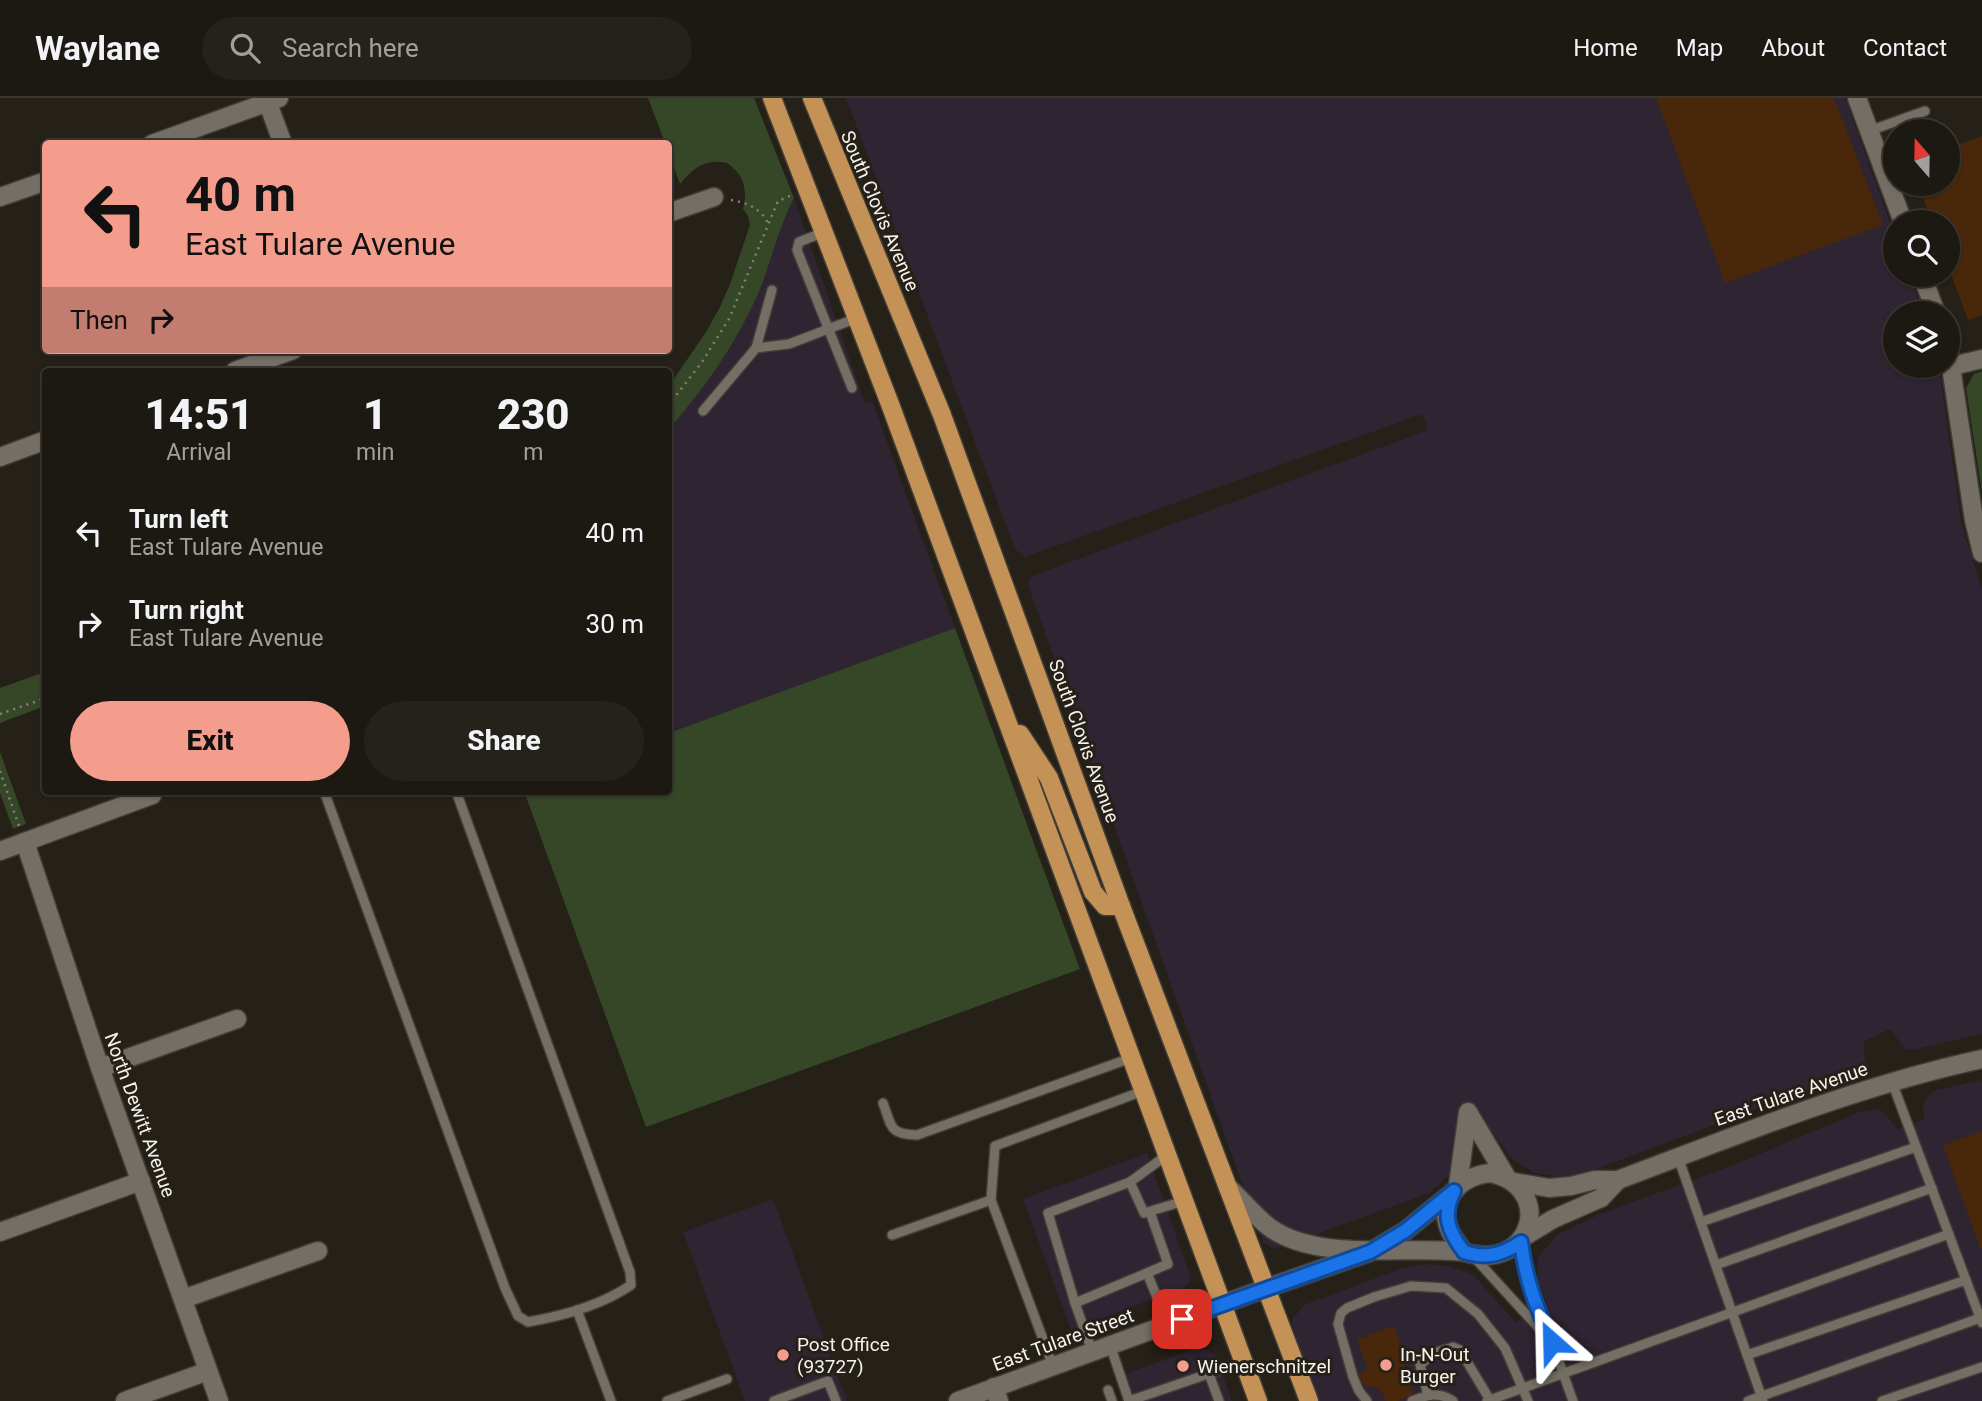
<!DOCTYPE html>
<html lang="en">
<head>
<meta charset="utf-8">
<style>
	:root { --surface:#1c1812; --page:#25211b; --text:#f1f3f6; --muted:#a0a09f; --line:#3a3732; --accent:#f49d8d }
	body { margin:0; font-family:Roboto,sans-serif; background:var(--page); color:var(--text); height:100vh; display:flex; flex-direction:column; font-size:26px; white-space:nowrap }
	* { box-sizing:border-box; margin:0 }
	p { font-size:23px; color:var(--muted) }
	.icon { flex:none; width:38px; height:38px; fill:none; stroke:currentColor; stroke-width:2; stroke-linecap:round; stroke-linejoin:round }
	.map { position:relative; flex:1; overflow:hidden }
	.sheet { position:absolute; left:42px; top:270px; width:630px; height:427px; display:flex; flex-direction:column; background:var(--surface); border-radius:7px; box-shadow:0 2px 5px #0004,0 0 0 2px var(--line) }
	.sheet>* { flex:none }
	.top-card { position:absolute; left:42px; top:42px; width:630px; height:214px; border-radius:7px; box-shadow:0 2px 5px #0004,0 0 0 2px var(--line); background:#f49d8d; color:#111; overflow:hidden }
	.needle { width:46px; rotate:340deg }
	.tools { position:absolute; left:1883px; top:21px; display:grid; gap:14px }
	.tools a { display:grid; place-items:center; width:77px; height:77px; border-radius:50%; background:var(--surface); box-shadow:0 2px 5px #0004,0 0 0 2px var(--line); font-size:35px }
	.pin { position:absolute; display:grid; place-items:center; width:60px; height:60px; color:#fff; margin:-30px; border-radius:14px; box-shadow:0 4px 10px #0006 }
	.me { position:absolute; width:77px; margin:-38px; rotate:335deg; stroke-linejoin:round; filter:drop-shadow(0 0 5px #0008) }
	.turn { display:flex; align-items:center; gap:24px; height:147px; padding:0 28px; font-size:32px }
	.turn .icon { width:91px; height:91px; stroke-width:2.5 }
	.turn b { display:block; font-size:49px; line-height:60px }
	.then { display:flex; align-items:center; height:66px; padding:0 28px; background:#0003; gap:14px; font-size:26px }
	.eta { display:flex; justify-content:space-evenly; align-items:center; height:119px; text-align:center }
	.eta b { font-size:42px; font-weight:800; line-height:49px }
	.primary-button { display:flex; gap:14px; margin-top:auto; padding:14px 28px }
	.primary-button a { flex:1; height:80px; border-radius:42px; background:var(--accent); color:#111; font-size:28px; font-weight:800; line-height:80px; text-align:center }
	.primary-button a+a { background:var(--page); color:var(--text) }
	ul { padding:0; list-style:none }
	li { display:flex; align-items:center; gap:21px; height:91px; padding:0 28px }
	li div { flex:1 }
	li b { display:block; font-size:26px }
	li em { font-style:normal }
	header { display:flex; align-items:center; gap:42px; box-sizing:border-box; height:98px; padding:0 35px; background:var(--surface); border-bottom:2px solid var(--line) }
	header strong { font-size:33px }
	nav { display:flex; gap:38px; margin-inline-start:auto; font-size:24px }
	.search { width:490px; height:63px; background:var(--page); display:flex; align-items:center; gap:18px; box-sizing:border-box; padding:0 24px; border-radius:38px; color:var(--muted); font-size:26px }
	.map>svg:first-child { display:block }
	.commercial { fill:#2f2432 }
	.green { fill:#354727 }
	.building { fill:#48270a }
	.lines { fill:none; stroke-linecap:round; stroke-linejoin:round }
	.service-casing { stroke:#413d37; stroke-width:12 }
	.minor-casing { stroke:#413d37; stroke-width:21 }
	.tertiary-casing { stroke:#413d37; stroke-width:21 }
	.secondary-casing { stroke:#413d37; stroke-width:21 }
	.primary-casing { stroke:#413d37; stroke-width:21 }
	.path { stroke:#848079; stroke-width:2.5; stroke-dasharray:2 5; stroke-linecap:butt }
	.service { stroke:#746e64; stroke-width:9 }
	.minor { stroke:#746e64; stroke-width:18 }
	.tertiary { stroke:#746e64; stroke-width:18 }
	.secondary { stroke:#746e64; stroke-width:18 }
	.primary { stroke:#c49256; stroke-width:18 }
	.route-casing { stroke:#114b97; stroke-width:18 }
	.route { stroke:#1a73e8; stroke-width:12 }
	.poi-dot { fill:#f49d8d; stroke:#252018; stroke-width:2.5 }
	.labels { text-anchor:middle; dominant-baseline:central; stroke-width:6; stroke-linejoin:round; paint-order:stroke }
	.street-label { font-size:19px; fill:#f6f3ed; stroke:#252018 }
	.poi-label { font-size:19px; fill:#f6f3ed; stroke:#252018; text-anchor:start }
</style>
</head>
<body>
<header>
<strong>Waylane</strong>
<div class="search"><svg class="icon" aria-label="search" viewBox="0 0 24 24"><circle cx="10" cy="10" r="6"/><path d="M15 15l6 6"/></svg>Search here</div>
<nav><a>Home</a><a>Map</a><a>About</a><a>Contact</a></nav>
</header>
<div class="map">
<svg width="1982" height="1303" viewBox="0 0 1982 1303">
	<rect width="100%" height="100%" fill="#252018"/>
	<!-- commercial -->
	<g class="commercial">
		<path d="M846,0H1845L1895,138V177H1909L1923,215H1895V268H1939L1961,424L1982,491V936L1916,951H1905L1890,931L1864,943L1865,967L1855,974L1599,1070L1565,1079L1534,1075L1511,1060L1485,1024L1455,1033V1054L1450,1077L1429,1095L1276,1151L1263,1144L1028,487L1032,478L1428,332L1426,324L1422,316L1025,459L1015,451Z"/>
		<path d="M794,100L865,305L872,303L955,530L669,635V331L677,322L759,193L776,140Z"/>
		<path d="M1982,982V1303H1317L1293,1237L1292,1222L1304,1207L1400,1171L1424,1166L1447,1168L1473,1176L1515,1224L1547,1206L1537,1182L1538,1159L1558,1136L1600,1116L1736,1066L1859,1014L1879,1011L1888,1019L1897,1031L1924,1021L1923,1009L1927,998L1937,992Z"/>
		<path d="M1147,1055L1191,1180L1187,1188L1071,1232L1023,1101Z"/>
		<path d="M773,1101L847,1303H745L683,1134Z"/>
		<path d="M1199,1249L1215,1256L1232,1303H1123L1115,1280Z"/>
	</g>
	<!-- green -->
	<g class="green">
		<path d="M648,0H754L794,100C778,131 771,165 758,196C736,246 704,291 669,331V288L706,234L720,209L730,186L750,127L748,118L743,111C748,93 744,76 727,65C705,60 693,70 680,86L669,56L668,46L665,45Z"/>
		<path d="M1982,273V394L1966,290L1974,276Z"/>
		<path d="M955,530L1080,871L646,1029L524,693H668L669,635Z"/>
		<path d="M45,574V608L0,625V590Z"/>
		<path d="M0,654L26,726L13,731L0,695Z"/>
	</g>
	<!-- building -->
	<g class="building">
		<path d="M1656,0H1834L1883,127L1725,185Z"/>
		<path d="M1982,38V217L1968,222L1948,168V124H1932L1918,86H1948V50Z"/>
		<path d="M1982,1033V1150H1980L1943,1047Z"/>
		<path d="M1394,1228L1408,1265L1403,1269L1413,1295L1398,1303H1386L1382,1294L1372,1287L1365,1289L1359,1276L1368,1272L1357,1242Z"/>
	</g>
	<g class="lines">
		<!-- service casing -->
		<g class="service-casing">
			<g id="service">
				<path d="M1869,33L1925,13"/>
				<path d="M824,134L799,144L797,152L852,290"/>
				<path d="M756,250L772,192"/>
				<path d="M703,313L756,250L789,246L857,220"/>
				<path d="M324,693L505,1190L518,1218L528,1224C562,1218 602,1207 631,1187L630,1174L456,693"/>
				<path d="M1892,984L1982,1225"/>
				<path d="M883,1005C892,1029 889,1036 917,1037L1131,960"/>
				<path d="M1167,1057L1130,1084L1144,1115L1184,1103"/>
				<path d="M1678,1059L1763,1303"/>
				<path d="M1701,1124L1916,1049"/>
				<path d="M892,1137L991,1102"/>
				<path d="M1521,1144L1527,1182L1532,1200L1552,1244L1573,1303"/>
				<path d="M1473,1158L1546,1238"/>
				<path d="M1716,1167L1932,1090"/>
				<path d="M1147,1175L1168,1166L1150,1114"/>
				<path d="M1075,1205L1048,1115L1130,1084"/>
				<path d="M577,1212L611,1303"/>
				<path d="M1110,1247L1129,1303"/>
				<path d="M1092,1253L1075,1205L1147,1175L1168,1226"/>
				<path d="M1747,1257L1966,1182"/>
				<path d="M1053,1268L991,1102L995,1048L1143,993"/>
				<path d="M1209,1276L1219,1303"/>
				<path d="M1108,1292L1112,1303"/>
				<path d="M1428,1297L1420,1267L1434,1255L1453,1249L1460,1252L1490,1302"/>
				<path d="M667,1303L727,1281"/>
				<path d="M774,1303L828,1283L836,1303"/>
				<path d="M1129,1303L1243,1264"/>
				<path d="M1367,1303L1359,1293L1353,1279L1338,1226L1341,1215L1347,1210L1374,1199L1411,1188L1446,1190L1478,1216L1505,1250L1528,1303"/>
				<path d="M1412,1303C1427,1297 1439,1293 1453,1303"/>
				<path d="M1487,1303L1949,1136"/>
				<path d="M1748,1303L1980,1220"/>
				<path d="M1882,1303L1982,1269"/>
			</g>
		</g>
		<!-- minor casing -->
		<g class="minor-casing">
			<g id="minor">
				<path d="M266,0L283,46"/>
				<path d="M1857,0L1903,124"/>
				<path d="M152,46L279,0"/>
				<path d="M0,99L46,83"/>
				<path d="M668,115L714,99"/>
				<path d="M1922,177L1936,215"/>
				<path d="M1948,249L1974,422L1982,455"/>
				<path d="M1952,268L1982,261"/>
				<path d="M235,273L293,252"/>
				<path d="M0,359L46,342"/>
				<path d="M25,744L100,970L219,1303"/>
				<path d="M0,753L152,697"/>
				<path d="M100,970L237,921"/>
				<path d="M0,1134L141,1083"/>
				<path d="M183,1201L318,1153"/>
				<path d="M994,1289L999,1303"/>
				<path d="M125,1303L208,1273"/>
			</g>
		</g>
		<!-- tertiary casing -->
		<g class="tertiary-casing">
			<g id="tertiary">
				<path d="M1490,1075C1557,1089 1532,1176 1464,1154C1460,1148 1454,1141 1451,1135C1435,1103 1460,1078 1490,1075Z"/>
				<path d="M1514,1084L1549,1090L1571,1088L1595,1082H1618C1738,1037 1857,988 1982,961"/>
				<path d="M1458,1087L1468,1014L1507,1080"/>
				<path d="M1230,1091C1243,1103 1255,1118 1269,1129C1318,1165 1406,1147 1464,1154"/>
				<path d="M1525,1138L1553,1121L1601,1100L1618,1082"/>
				<path d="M1267,1190L1370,1154L1405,1133L1452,1095"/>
			</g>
		</g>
		<!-- secondary casing -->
		<g class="secondary-casing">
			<path id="secondary" d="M958,1303L1267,1190"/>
		</g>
		<!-- primary casing -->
		<g class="primary-casing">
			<g id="primary">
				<path d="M772,0L890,306L1258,1303"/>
				<path d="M812,0L942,317L1121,808L1309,1303"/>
				<path d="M1020,636L1049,680L1093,794L1105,808H1121"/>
			</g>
		</g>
		<!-- path -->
		<g class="path">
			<path d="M731,102C748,105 760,110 768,125"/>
			<path d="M668,308L702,264L729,221L778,103L792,97"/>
			<path d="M0,616L46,600"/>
			<path d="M0,673L19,728"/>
		</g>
		<!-- service -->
		<use href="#service" class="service"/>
		<!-- minor -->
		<use href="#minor" class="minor"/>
		<!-- tertiary -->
		<use href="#tertiary" class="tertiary"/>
		<!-- secondary -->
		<use href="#secondary" class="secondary"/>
		<!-- primary -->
		<use href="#primary" class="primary"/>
	</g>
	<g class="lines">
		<!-- route casing -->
		<g class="route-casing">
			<path id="route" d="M1182,1221L1370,1154L1405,1133L1454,1093C1442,1117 1448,1133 1464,1154C1486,1161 1502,1157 1521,1144C1526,1184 1536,1208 1552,1244"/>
		</g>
		<!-- route -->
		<use href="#route" class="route"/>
	</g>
	<!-- markers -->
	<g class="poi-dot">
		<circle cx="783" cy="1257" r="7"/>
		<circle cx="1386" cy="1267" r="7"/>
		<circle cx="1183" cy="1268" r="7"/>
	</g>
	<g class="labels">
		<!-- street labels -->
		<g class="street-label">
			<text transform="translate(880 113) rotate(67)">South Clovis Avenue</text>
			<text transform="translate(1084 643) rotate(70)">South Clovis Avenue</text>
			<text transform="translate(1791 996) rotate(-19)">East Tulare Avenue</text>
			<text transform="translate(140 1017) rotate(70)">North Dewitt Avenue</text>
			<text transform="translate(1063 1242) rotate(-20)">East Tulare Street</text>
		</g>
		<!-- poi labels -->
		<g class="poi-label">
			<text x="797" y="1246">Post Office<tspan x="797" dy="22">(93727)</tspan></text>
			<text x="1400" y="1256">In-N-Out<tspan x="1400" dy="22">Burger</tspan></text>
			<text x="1197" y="1268">Wienerschnitzel</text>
		</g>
	</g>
</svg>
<div class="tools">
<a><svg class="needle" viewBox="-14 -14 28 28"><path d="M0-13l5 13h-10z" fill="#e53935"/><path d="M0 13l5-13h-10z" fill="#a0a09f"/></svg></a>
<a><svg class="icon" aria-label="search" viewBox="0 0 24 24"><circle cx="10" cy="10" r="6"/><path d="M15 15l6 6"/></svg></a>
<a><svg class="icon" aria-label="layers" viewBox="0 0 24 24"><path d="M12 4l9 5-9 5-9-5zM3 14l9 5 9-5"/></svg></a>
</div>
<div class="pin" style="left:1182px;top:1221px;background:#d93025"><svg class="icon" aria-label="arrive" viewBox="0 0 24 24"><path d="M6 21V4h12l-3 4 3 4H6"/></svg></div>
<svg class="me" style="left:1552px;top:1244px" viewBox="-20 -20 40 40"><path d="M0-17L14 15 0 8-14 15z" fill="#1a73e8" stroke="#fff" stroke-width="4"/></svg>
<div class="top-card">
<div class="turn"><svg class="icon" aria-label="left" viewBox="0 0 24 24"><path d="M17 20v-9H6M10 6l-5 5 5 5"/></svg><div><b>40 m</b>East Tulare Avenue</div></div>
<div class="then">Then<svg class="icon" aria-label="right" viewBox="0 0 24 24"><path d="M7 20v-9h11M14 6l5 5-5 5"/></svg></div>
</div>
<section class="sheet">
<div class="eta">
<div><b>14:51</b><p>Arrival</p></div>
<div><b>1</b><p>min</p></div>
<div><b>230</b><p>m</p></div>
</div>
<ul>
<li><svg class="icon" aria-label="left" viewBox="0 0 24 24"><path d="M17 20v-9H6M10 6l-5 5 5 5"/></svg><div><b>Turn left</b><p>East Tulare Avenue</p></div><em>40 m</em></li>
<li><svg class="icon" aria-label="right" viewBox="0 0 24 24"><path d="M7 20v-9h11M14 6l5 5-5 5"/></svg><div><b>Turn right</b><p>East Tulare Avenue</p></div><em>30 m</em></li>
</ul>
<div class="primary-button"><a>Exit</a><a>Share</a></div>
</section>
</div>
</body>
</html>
